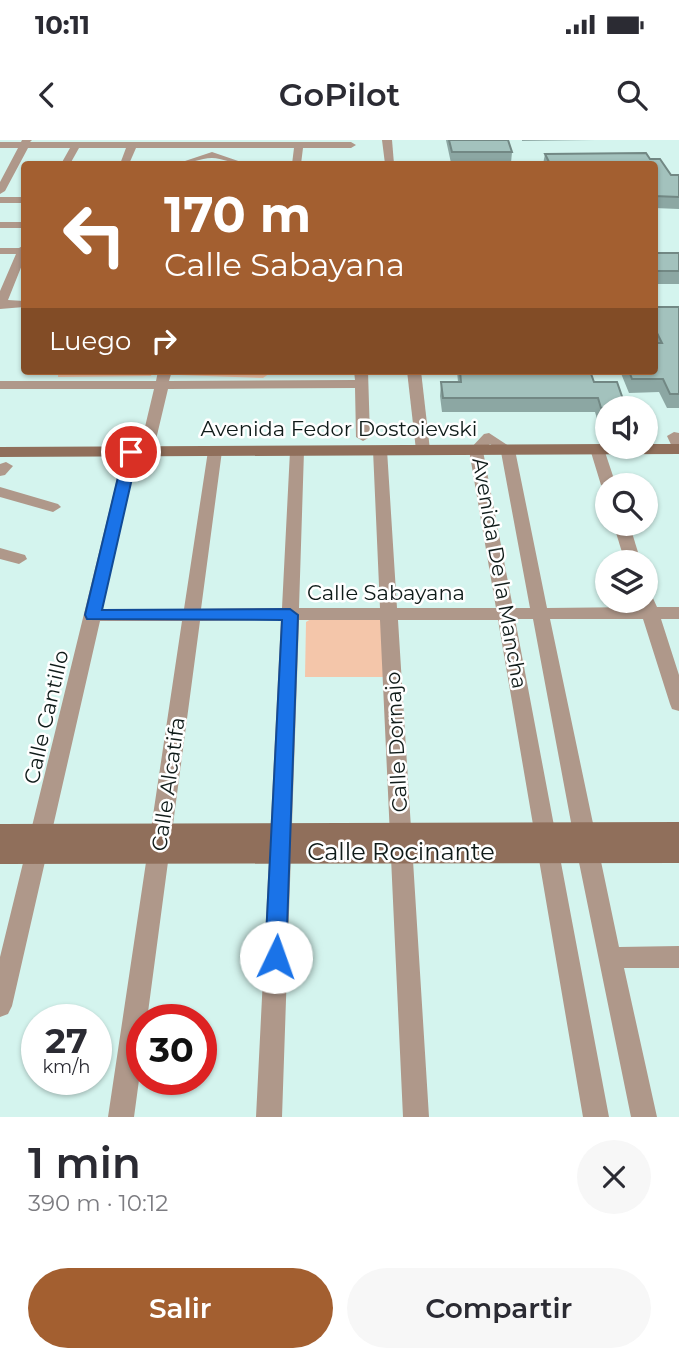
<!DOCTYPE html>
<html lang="es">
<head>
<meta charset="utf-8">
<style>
	:root { --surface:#fff; --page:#f7f7f7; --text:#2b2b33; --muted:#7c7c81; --accent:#a35f30 }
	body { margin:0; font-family:Montserrat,sans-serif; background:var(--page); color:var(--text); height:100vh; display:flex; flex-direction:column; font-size:26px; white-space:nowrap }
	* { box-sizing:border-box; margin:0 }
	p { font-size:23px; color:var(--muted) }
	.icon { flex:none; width:38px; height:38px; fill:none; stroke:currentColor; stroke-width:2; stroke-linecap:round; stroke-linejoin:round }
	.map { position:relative; height:977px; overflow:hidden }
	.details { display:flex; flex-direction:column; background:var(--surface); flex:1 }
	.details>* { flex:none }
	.banner { position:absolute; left:21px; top:21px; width:637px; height:214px; border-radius:7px; box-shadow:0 2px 5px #0004; background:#a35f30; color:#fff; overflow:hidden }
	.controls { position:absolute; left:595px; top:256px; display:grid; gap:14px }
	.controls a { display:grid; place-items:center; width:63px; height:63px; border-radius:50%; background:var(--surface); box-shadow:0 2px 5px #0004; font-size:35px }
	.speed { position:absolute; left:21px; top:864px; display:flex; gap:14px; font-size:35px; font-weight:700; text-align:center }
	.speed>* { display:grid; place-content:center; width:91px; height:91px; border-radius:50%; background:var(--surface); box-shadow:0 2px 5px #0004; line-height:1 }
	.speed small { font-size:18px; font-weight:400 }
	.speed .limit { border:10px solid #d22; background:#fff; color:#111 }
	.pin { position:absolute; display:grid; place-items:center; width:60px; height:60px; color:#fff; margin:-30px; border:4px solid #fff; border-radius:50%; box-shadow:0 2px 7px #0007 }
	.me { position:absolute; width:77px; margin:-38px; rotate:3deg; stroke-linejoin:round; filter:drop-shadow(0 0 5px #0008) }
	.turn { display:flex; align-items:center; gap:24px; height:147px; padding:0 28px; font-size:32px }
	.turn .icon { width:91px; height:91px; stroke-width:2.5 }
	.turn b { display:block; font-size:49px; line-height:60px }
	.then { display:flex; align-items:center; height:66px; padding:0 28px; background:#0003; gap:14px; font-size:26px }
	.round { display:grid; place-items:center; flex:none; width:74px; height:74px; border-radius:37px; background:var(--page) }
	.head { display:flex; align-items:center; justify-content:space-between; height:119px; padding:0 28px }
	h1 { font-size:42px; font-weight:600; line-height:52px }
	.action { display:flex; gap:14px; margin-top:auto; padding:14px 28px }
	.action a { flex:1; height:80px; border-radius:42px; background:var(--accent); color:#fff; font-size:28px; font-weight:600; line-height:80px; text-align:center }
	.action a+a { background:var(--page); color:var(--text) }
	.status { display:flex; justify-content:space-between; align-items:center; height:49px; padding:0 35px; background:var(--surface); direction:ltr }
	.status svg { height:19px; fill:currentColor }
	header { display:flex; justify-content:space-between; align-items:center; height:91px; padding:0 28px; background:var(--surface); font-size:32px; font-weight:600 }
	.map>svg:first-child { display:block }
	.green { fill:#f4c6aa }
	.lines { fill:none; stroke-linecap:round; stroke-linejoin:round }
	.street { fill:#af988a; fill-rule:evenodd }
	.secondary { fill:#906f5b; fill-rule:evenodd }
	.wall { fill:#8ca7a3 }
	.building { fill:#a3c2bd; stroke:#728884; stroke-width:2 }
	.route { fill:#1a73e8; stroke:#114b97; stroke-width:2 }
	.labels { text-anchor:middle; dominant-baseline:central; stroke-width:5; stroke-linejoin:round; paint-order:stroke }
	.street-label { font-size:21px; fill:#0f1b19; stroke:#fff }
	.near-street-label { font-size:24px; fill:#0f1b19; stroke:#fff }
</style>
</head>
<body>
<div class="status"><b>10:11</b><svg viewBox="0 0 49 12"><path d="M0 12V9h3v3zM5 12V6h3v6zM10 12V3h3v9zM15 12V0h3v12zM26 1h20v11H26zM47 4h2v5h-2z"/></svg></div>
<header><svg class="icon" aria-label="back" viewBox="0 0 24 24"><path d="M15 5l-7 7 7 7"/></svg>GoPilot<svg class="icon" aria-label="search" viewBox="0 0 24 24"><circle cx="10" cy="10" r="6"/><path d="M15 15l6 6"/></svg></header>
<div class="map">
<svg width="679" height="977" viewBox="0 0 679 977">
	<rect width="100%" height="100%" fill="#d4f4ee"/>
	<!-- green -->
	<g class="green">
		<path d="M58,231H153L151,236L58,237Z"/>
		<path d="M177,231H273L263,238L179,235Z"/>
		<path d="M311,479H380L385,481L388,537H305L306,482Z"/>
	</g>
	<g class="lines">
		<!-- street -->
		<g class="street">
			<path d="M22,0H32L30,2H351L356,5L351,8H303L301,24H292L294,8H136L129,24H120L126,8H79L70,24H61L70,8H28L5,51L0,54V42L18,8H0V2H21Z"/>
			<path d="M382,0H392L394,24H385Z"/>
			<path d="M212,12L247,24C234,25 223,18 212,18C199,18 189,25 176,24Z"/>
			<rect x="0" y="57" width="24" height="6"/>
			<rect x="0" y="82" width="24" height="6"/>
			<path d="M24,105V120L8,160L24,161V167L0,169V151L16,114H0V108H19Z"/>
			<path d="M158,231H172L169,241L355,240L354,231H368L370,297L363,301L356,297L355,248L168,249L153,312L146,316L139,312L154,249H0V241H156Z"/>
			<path d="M407,231H421L430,310L423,314L416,310Z"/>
			<path d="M674,292L679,293V312L674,311L667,296Z"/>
			<path d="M489,293L515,310L547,468L640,467L638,460H646V454L652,456L657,467H679V479H661L679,535V571L672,569L670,564L643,479H550L619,807L679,806V828H624L657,977H631L573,693L533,479H515L609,977H583L498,480H398L429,977H403L380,480H299L282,977H256L281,480L200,481L147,880H142V918L134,977H108L182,481H100L12,866L8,874L0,877V817L127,298L134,294L141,298L102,469H184L208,311L215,307L222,311L201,469L282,468L290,311L297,307L304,311L299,468H380L373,310L380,306L387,310L397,468H496L469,310L484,294ZM490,304L501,312L530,468H513L483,311Z"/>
			<path d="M597,305L604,309L616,345H607V349L601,345L590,309Z"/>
			<path d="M6,322L13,326L5,335L0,336V324Z"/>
			<path d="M0,347L58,364L61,367L53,372L0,357Z"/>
			<path d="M613,383H629L641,422H625Z"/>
			<path d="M0,408L25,415L27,419L19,424L0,419Z"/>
		</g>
		<!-- secondary -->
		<g class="secondary">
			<path d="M607,304V306H646V304H679V314L0,317V307Z"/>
			<path d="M679,682V723L0,724V684Z"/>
		</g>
	</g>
	<!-- wall -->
	<g class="wall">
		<path d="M446,0H508L512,12L511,23H451Z"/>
		<path d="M522,0H595L522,1Z"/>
		<path d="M545,14L650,19L671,35H679V69L654,68V24H543Z"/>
		<rect x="654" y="113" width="25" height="31"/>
		<path d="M654,167H679V268H667L659,252L629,253L620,231H654Z"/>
		<path d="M457,231H590L594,242L607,268V282H598L595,272H442L440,256L441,242H458Z"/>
	</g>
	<!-- building -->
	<g class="building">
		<path d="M449,0H508L512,12H452Z"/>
		<path d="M646,13L650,19H660L671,35H679V57L654,56V24H550L545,14Z"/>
		<path d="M654,113H679V131H655Z"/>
		<path d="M654,167H679V254H670L663,239H632L629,231H654V203H662L654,187Z"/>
		<path d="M460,231H590L594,242H617L626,268H601L598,258H443L441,242H461Z"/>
	</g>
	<!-- route -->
	<path class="route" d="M131,308L138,312L102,470L290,469L298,475L286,817L283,824L276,827L268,824L265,817L282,480L87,479L85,475L124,312Z"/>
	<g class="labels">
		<!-- street labels -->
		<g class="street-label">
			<text x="339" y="288">Avenida Fedor Dostoievski</text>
			<text transform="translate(500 433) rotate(80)">Avenida De la Mancha</text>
			<text x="386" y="452">Calle Sabayana</text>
			<text transform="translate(46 577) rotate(-77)">Calle Cantillo</text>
			<text transform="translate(396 602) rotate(-93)">Calle Dornajo</text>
			<text transform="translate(168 644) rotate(-82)">Calle Alcatifa</text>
		</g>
		<!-- near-street labels -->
		<g class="near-street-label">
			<text x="401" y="711">Calle Rocinante</text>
		</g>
	</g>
</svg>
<div class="controls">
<a><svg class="icon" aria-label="sound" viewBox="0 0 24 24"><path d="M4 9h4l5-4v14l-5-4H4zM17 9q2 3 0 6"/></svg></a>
<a><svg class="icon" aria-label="search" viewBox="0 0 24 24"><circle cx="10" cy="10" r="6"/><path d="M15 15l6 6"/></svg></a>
<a><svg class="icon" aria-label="layers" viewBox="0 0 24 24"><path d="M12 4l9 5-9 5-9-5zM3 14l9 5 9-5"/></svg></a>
</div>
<div class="speed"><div>27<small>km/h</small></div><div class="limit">30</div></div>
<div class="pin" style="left:131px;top:312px;background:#d93025"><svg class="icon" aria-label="arrive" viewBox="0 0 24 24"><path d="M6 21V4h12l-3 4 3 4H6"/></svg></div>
<svg class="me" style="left:276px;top:817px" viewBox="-20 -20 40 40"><circle r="19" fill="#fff"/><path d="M0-13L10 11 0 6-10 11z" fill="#1a73e8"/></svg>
<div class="banner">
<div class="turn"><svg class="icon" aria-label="left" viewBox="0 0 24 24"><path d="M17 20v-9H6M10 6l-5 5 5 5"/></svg><div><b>170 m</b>Calle Sabayana</div></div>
<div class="then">Luego<svg class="icon" aria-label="right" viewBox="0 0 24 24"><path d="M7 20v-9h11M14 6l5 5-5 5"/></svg></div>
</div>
</div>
<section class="details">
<div class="head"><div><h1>1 min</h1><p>390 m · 10:12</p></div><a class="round"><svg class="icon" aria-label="close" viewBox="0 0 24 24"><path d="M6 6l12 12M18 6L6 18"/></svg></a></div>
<div class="action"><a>Salir</a><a>Compartir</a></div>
</section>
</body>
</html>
